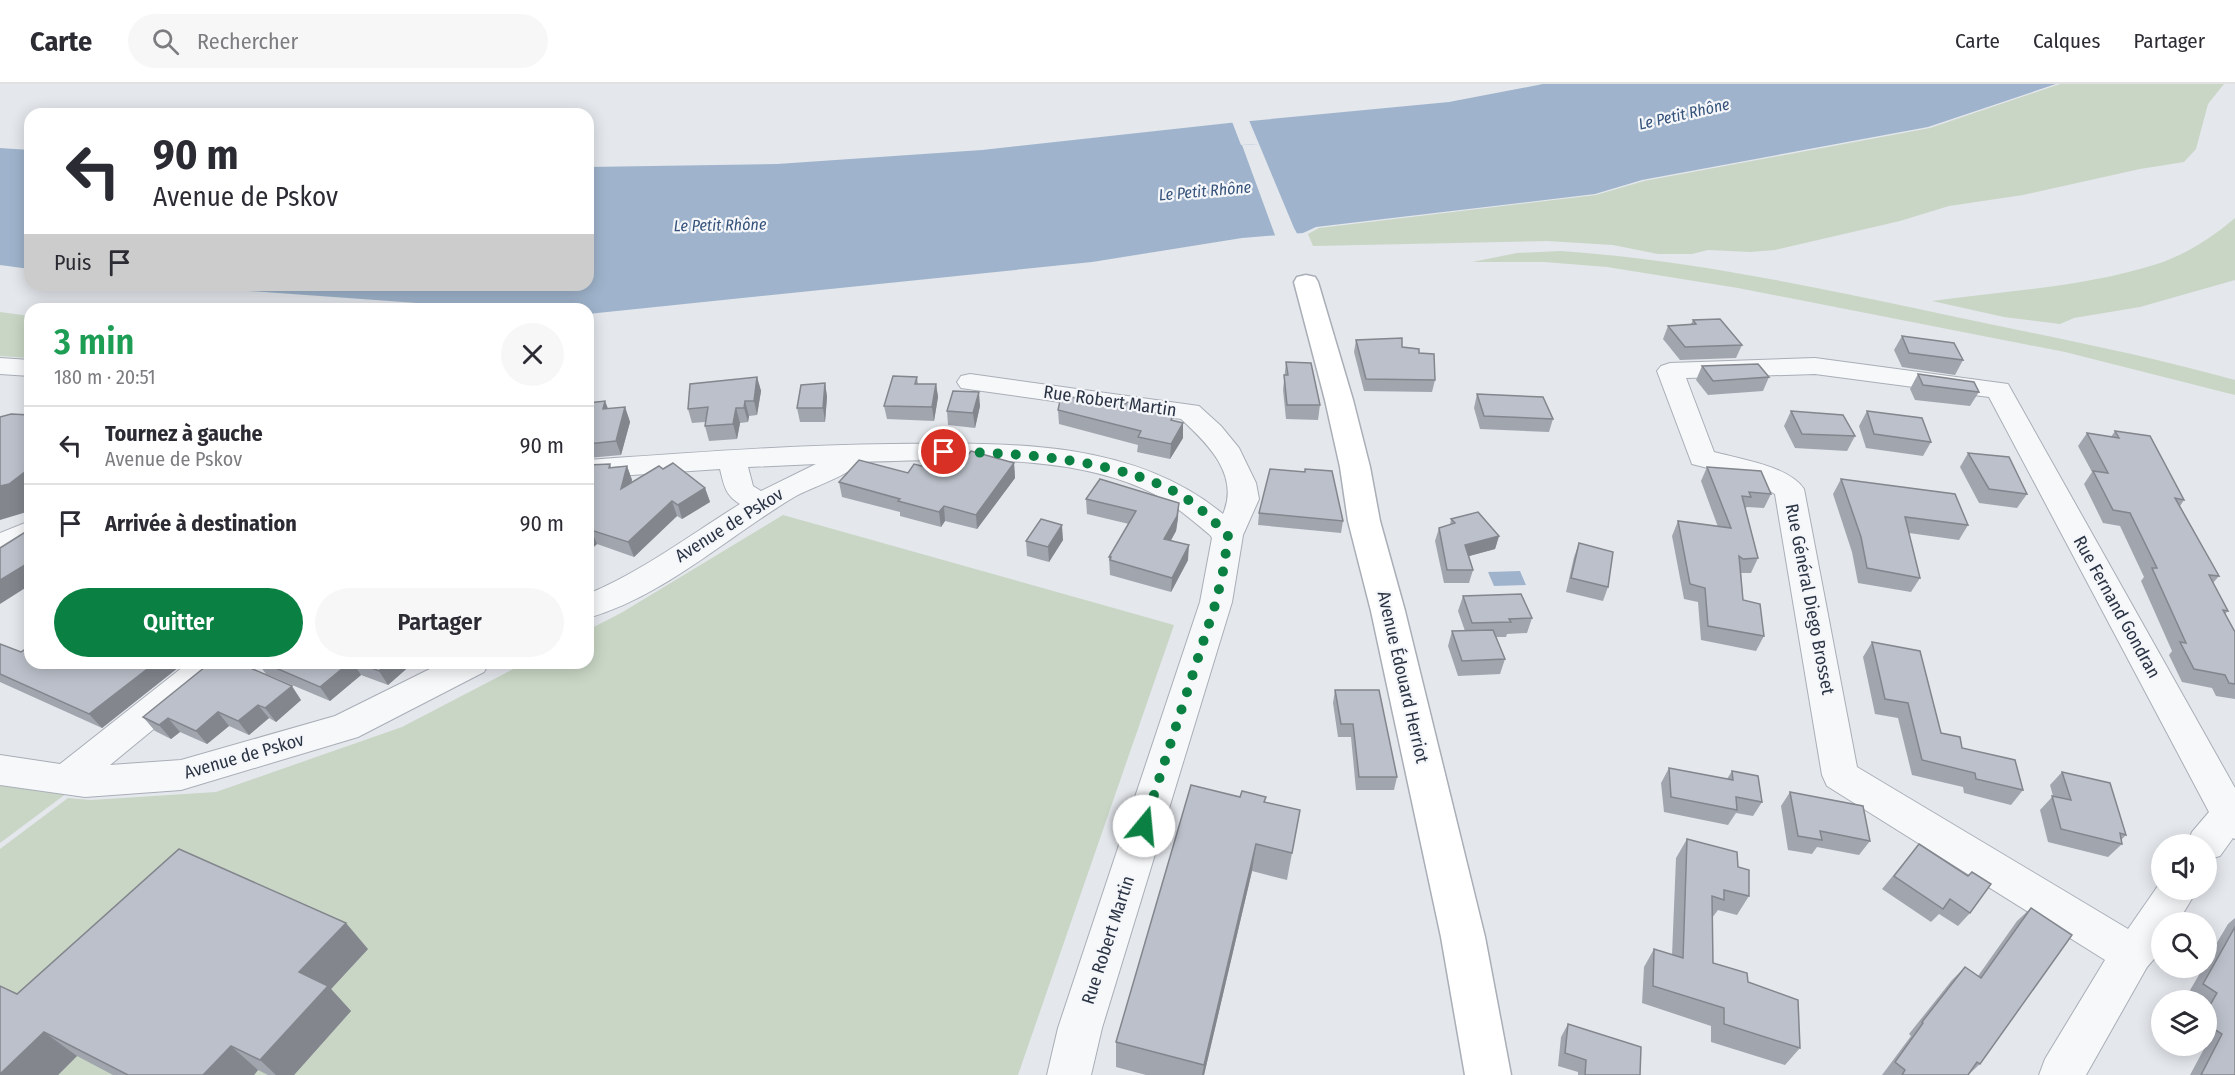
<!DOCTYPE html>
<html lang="fr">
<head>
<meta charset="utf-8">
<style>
	:root { --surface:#fff; --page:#f7f7f7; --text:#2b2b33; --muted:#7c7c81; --line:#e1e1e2; --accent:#0b8043 }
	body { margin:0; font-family:"Fira Sans Condensed",sans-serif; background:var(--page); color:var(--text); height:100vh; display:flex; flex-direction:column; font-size:22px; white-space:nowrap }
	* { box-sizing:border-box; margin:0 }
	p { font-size:20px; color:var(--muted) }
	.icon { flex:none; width:33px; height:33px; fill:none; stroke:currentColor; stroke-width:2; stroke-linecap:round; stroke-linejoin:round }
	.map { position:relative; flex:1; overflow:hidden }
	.panel { position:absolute; left:24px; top:219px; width:570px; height:366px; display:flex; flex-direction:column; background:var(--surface); border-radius:18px; box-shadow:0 3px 15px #0003 }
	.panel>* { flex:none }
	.banner { position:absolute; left:24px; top:24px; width:570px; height:183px; border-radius:18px; box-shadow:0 3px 15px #0003; background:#fff; color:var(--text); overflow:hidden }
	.controls { position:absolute; left:2151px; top:750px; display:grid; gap:12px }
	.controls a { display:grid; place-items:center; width:66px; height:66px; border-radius:50%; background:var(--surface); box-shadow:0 3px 15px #0003; font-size:30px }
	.pin { position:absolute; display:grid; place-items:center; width:51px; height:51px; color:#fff; margin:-26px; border:3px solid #fff; border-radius:50%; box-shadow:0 2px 6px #0007 }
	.me { position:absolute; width:66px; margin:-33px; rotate:17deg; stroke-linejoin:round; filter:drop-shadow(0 0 4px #0008) }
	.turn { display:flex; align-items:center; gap:21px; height:126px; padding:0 30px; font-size:27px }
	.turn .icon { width:78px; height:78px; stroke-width:2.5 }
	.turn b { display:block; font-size:42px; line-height:51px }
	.then { display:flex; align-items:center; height:57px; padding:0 30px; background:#0003; gap:12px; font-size:22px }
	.round { display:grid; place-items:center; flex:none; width:63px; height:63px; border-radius:32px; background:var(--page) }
	.summary { display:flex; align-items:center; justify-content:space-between; height:102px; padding:0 30px }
	h1 { font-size:36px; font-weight:600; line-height:45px; color:#1e9e55 }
	.cta { display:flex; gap:12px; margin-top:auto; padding:12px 30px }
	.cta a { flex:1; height:69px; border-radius:36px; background:var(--accent); color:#fff; font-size:24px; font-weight:600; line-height:69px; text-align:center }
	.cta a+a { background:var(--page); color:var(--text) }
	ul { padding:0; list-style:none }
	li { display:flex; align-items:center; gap:18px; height:78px; padding:0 30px; border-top:2px solid var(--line) }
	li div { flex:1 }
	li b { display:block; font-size:22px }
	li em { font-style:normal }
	header { display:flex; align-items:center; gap:36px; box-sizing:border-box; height:84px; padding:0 30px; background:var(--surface); border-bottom:2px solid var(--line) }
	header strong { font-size:28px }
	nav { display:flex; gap:33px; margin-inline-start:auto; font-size:21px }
	.search { width:420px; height:54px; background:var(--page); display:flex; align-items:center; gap:15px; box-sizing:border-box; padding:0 21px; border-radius:33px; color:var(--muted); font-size:22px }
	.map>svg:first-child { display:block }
	.green { fill:#c9d6c5 }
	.water { fill:#9fb4cc }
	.pier { fill:#e4e7ec }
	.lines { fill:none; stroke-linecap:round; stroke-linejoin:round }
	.street-casing { stroke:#a9aeb7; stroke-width:2 }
	.secondary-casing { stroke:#a9aeb7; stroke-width:3 }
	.street { fill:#f7f8fa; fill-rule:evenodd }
	.secondary { fill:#fff; fill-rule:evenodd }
	.wall { fill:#a1a5ae }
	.shaded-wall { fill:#83868d }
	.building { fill:#bbc0ca; stroke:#83868d; stroke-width:1.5 }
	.route { stroke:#0b8043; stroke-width:10; stroke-dasharray:0 18 }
	.labels { text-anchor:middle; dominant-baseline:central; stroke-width:4.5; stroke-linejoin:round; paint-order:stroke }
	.far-water-label { font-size:16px; font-style:italic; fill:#34527a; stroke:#f4f6f9 }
	.street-label { font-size:18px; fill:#2b3445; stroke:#f4f6f9 }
</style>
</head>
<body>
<header>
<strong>Carte</strong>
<div class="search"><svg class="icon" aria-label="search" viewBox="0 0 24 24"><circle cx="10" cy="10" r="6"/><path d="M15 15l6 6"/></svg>Rechercher</div>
<nav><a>Carte</a><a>Calques</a><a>Partager</a></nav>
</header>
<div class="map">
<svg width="2235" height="991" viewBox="0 0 2235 991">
	<rect width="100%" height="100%" fill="#e4e7ec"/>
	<!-- green -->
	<g class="green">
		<path d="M2060,0H2224L2208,20L2196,65L2184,78L2140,85L2023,111L1949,122L1900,137L1775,166L1750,168L1708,166L1692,170H1658L1613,161L1547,157L1313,162L1308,150L1319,144L1596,111L1644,97L1930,44Z"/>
		<path d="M2235,134V196L2140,223L2074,234L2060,240L2004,233L1932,217C2006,207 2085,203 2157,180C2185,171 2213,153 2235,134Z"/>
		<path d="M1561,167C1689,176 1816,203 1942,230C2040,251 2138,269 2235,296V311L2065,268L1738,204L1607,183L1544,178H1472L1517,169Z"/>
		<path d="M0,228L30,232V274L0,272Z"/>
		<path d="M783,431L1174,541L1018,991H0V765L68,714L91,716L216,708L402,643L525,579H588V546L621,529Z"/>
		<path d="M0,697L67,709L0,759Z"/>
	</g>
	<!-- water -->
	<g class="water">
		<path d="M1543,0H2056L1928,43L1642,96L1595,110L1316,143L1303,149L1242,154L1092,178L588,230V225H500L167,201H588V83L777,80L982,66L1229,39L1449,18Z"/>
		<path d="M0,64L30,66V185L0,181Z"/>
		<path d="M1520,487L1526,501L1494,502L1488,488Z"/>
	</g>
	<!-- pier -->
	<g class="pier">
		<path d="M1248,34L1259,60L1241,61L1231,35Z"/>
		<path d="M1259,60L1294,144L1299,153L1276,154L1242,61Z"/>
	</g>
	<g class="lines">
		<!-- street casing -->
		<g class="street-casing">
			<g id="street">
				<path d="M0,274L30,276V292L0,290Z"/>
				<path d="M1815,274L2008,300L2235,704V755L2233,754L2220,772L2206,776V760H2187L2192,748L2209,728L1989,313L1815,290L1686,294L1714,368C1739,375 1789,382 1804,405L1857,683L2128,845L2162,796V806H2197L2178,838H2162V866L2147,883L2086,991H2039L2045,975L2105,876L1827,702L1822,691L1775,410L1747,394L1692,380L1657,287L1661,282L1670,279Z"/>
				<path d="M970,290L1199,322L1221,342L1239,364L1256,399L1259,415L1243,451L1232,518L1102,944L1091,991H1047L1058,944L1200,518L1212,454L1210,451C1192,436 1175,421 1154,410C1071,367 950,376 859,378C853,390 810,404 796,412C728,452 665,512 588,534V510C643,487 690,451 740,420C725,411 724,401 720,385L588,394V376C689,369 790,361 892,360C1004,359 1131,354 1223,430C1240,391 1208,360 1181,335L961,304L957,298L961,292ZM816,380L761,407L753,402L748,383Z"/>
				<path d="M30,437V459L0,471V449Z"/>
				<path d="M188,579H228L223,588L110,681L181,676L335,632L442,579H489L484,588L358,653L181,706L85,713L0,701V671L60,680Z"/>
			</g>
		</g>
		<!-- secondary casing -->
		<g class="secondary-casing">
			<path id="secondary" d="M1306,191L1315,193L1318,198L1353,316L1370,383L1380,437L1405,527L1485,853L1511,991H1465L1441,853L1371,527L1348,437L1340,383L1325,316L1294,198L1297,193Z"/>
		</g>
		<!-- street -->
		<use href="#street" class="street"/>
		<!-- secondary -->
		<use href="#secondary" class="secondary"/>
	</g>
	<!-- wall -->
	<g class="wall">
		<path d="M1693,236L1742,261L1736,274L1680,276L1663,255L1668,242L1691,240Z"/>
		<path d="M1902,252L1963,276L1955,291L1902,283L1894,266Z"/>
		<path d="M1356,256L1402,263L1419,269L1435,296L1432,308L1364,307L1354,268Z"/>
		<path d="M1286,278L1320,321L1318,336L1286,335L1283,306Z"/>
		<path d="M1702,282L1769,293L1763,307L1708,311L1696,296Z"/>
		<path d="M1918,290L1979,308L1970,322L1915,316L1910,305Z"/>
		<path d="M757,293L761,307L757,331L749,332L748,338L740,339L737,355L709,357L705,342V338L692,339L688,325Z"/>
		<path d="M917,293L918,300H936L938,313L934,337L887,335L884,322Z"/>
		<path d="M825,299L827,313L825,338H800L797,324Z"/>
		<path d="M1477,310L1553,335L1549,348L1480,345L1474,324Z"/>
		<path d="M588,319L608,325L625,323L630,338L621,371L588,374Z"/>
		<path d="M980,322L975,344L948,341L947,327Z"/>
		<path d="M1155,325V329L1173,336L1183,354L1170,375L1137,368L1138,361L1059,340L1058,326Z"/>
		<path d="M1791,327L1855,352L1847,367L1795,364L1784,342Z"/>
		<path d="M1867,327L1931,358L1923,372L1866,364L1859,342Z"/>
		<path d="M2115,347L2184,416L2180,422L2219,492L2213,499L2228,527L2225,530L2235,548V615L2216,612L2212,604L2182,598L2169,571L2172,567L2141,497L2144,493L2120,442L2103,439L2084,400L2092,388L2078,362L2087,349L2111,353Z"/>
		<path d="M1968,369L2027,410L2017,424L1979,419L1960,383Z"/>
		<path d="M1014,379L1015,394L977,445L945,437L941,443L900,432V428L842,413L839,398L908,389L953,390Z"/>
		<path d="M610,380L611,383L627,382L632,396L631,399L705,404L710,418L682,435L677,432L634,473L597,460L588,468V381Z"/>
		<path d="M1707,383L1771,410L1764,424L1747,423L1745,425L1758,474L1751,489H1741L1743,516L1764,552L1756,567L1701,556L1698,518L1684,515L1672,452L1678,437L1718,443L1701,397Z"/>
		<path d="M1841,395L1968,441L1959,456L1909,449L1920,494L1911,508L1858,499L1852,468L1833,410Z"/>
		<path d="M1086,415L1178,434L1176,447L1171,456L1188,476L1171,508L1110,491L1109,473L1129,440L1087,430Z"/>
		<path d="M1259,429L1343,437L1341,449L1258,441Z"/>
		<path d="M1451,435L1499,452L1495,465L1469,472L1473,486L1469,499H1444L1435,457L1439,444L1450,441Z"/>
		<path d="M1063,456L1049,478L1027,472L1026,457Z"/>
		<path d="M1579,459L1608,503L1603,517L1566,508L1574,473Z"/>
		<path d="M1463,512L1532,534L1527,549L1507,550L1506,553H1496L1505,575L1500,590L1458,592L1448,562L1452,547H1465L1458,527Z"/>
		<path d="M1872,558L1941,649L2023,706L2011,721L1964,709L1963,703L1912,691L1898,634L1875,630L1863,573Z"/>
		<path d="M0,560L21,568L184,579L102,644L0,598Z"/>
		<path d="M258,579H413L388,601L361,591L330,617L266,590Z"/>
		<path d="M1335,606L1397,693L1394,706H1356L1351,653H1338L1333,619Z"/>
		<path d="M301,616L276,638L269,634L249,651L229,642L207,660L180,648L171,655L155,647L143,633Z"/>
		<path d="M1669,684L1727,695L1732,687L1762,718L1753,732L1736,729L1728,741L1664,728L1661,699Z"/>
		<path d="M2062,688L2126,751L2121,756L2122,760L2108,773L2048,758L2040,726L2053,712L2050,701Z"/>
		<path d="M1790,708L1870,757L1859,771L1817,763L1812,770L1788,766L1781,722Z"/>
		<path d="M1265,718L1300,726L1287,796L1252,787L1204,991H1146L1116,983V958Z"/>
		<path d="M1687,755L1749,812L1737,831L1718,826L1712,834L1713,879L1748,898L1800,964L1785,981L1711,958V942L1642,919L1644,883L1654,865L1672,871L1676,774Z"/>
		<path d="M1919,760L1970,829L1958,842L1939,830L1931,838L1882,805Z"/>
		<path d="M2031,824L1980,980L1968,991H1882L1911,952L1909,950L1952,896L1965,883L1978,892L2017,837Z"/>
		<path d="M2235,834V991H2190L2205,963L2203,962H2206V916H2192L2186,913L2203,884H2206V877L2228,840Z"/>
		<path d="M368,865L331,905L351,927L294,991H268L258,986L254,991H113L77,972L58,991H0L17,910Z"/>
		<path d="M1568,940L1640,991H1578V988L1558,982L1561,953Z"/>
	</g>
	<!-- shaded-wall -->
	<g class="shaded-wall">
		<path d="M757,293L761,307L757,331L754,317Z"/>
		<path d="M825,299L827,313L825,338L823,324Z"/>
		<path d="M936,300L938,313L934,337L932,323Z"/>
		<path d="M979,308L980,322L975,344L973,329Z"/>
		<path d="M605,317L611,332L603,325Z"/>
		<path d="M745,317L749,332L748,338L744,324Z"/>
		<path d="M625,323L630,338L621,371L616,357Z"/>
		<path d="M736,324L740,339L737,355L733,340Z"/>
		<path d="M1183,339V354L1170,375L1171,360Z"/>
		<path d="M1014,379L1015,394L977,445L976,431Z"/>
		<path d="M627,382L632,396L626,419L621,405Z"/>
		<path d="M30,384V427L0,436V402Z"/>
		<path d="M705,404L710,418L682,435L678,421Z"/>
		<path d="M672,417L677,432L634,473L628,458Z"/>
		<path d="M1179,419L1178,434L1176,447L1164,469V455Z"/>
		<path d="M944,422L945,437L941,443L939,428Z"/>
		<path d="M1062,441L1063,456L1049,478L1048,463Z"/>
		<path d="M591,446L597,460L588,468V449Z"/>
		<path d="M1499,452L1495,465L1462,474L1465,461Z"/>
		<path d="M1189,461L1188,476L1171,508L1172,494Z"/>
		<path d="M30,478V501L0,520V496Z"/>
		<path d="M155,579H184L102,644L89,630Z"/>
		<path d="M349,579H353L361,591L330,617L320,603Z"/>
		<path d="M387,579H413L388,601L379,587Z"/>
		<path d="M292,602L301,616L276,638L265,624Z"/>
		<path d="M258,621L269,634L249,651L238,637Z"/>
		<path d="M218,628L229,642L207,660L196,647Z"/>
		<path d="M168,634L180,648L171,655L159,641Z"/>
		<path d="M1256,760L1252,787L1204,991H1202L1204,981Z"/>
		<path d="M346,839L368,865L331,905L351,927L294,991H276L260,976L299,888Z"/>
		<path d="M44,948L77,972L58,991H0V990Z"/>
		<path d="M231,962L258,986L254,991H203Z"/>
	</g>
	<!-- building -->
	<g class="building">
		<path d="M1720,235L1742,261L1685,263L1668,242L1696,240L1693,236Z"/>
		<path d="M1902,252L1954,259L1963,276L1909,269Z"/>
		<path d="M1402,254V263L1419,265V269L1434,270L1435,296L1366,295L1356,256Z"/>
		<path d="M1286,278L1311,279L1320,321H1287L1284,291H1288Z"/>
		<path d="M1758,280L1769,293L1713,297L1702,282Z"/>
		<path d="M1918,290L1974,298L1979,308L1923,301Z"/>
		<path d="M893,292L917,293L915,300H936L932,323L884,322Z"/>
		<path d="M757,293L754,317H745L744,324H736L733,340L705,342L708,323L688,325L690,300Z"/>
		<path d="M825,299L823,324H797L801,301Z"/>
		<path d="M953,307L979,308L973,329L947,327Z"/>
		<path d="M1477,310L1543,313L1553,335L1484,332Z"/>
		<path d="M1061,312L1126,320L1127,318L1155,325L1153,328L1173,333L1171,336L1183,339L1171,360L1138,353L1141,347L1058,326Z"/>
		<path d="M605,317L603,325L625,323L616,357L588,360V319Z"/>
		<path d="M1791,327L1843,331L1855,352L1802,350Z"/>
		<path d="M1867,327L1922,334L1931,358L1874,350Z"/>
		<path d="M11,330L30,331V384L9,400L0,402V333Z"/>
		<path d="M2115,347L2150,352L2184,416L2175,414L2219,492L2209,491L2228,527L2223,526L2235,548V600L2229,599L2225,591L2194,585L2180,558L2186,559L2152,484H2157L2130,429L2113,426L2093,387L2108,389L2087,349L2119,354Z"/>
		<path d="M971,367L1014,379L976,431L944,422L939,428L898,417L900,415L839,398L859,376L908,389L914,380L953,390Z"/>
		<path d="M1968,369L2009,373L2027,410L1989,405Z"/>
		<path d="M673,379L705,404L678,421L672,417L628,458L591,446L588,449V381L610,380L609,384L627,382L621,405L659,382L663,385Z"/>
		<path d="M1707,383L1761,387L1771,410L1749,408L1751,413L1742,412L1758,474L1743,475L1739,472L1743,516L1760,520L1764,552L1708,542L1705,504L1690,500L1678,437L1731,444Z"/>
		<path d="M1270,385L1305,388V385L1332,387L1343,437L1259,429Z"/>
		<path d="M1100,395L1179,419L1177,432L1164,455L1189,461L1172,494L1110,476L1111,473H1109L1136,427L1086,415Z"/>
		<path d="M1841,395L1955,410L1968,441L1905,433L1920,494L1867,484L1861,453Z"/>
		<path d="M1478,428L1499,452L1465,461L1473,486H1447L1439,444L1455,439L1451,435Z"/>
		<path d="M1041,435L1062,441L1048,463L1026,457Z"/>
		<path d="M30,445V478L0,496V464Z"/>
		<path d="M1579,459L1613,468L1608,503L1571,494Z"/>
		<path d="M1521,510L1532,534L1509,535L1511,538L1472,539L1463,512Z"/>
		<path d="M1493,546L1505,575L1462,577L1452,547Z"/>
		<path d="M1872,558L1920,567L1941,649L1960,653L1962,664L2015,676L2023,706L1976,695L1975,689L1922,676L1908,619L1885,615Z"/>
		<path d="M0,560L21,568L30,562V579H155L89,630L0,590Z"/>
		<path d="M210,579H239L292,602L265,624L258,621L238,637L218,628L196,647L168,634L159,641L143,633Z"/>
		<path d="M264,579H349L320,603Z"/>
		<path d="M358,579H387L379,587Z"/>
		<path d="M1335,606H1379L1397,693H1359L1353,640H1341Z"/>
		<path d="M1669,684L1733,696L1732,687L1758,692L1762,718L1736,713L1737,726L1671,713Z"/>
		<path d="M2062,688L2110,699L2126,751L2120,749L2122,760L2061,745L2052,712L2071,716Z"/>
		<path d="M1191,701L1240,713L1242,707L1266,713L1264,718L1300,726L1292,769L1256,760L1204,981L1116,958Z"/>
		<path d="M1790,708L1863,722L1870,757L1820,747L1822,756L1798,752Z"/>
		<path d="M1687,755L1737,768L1738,783L1749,786V812L1724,806V816L1712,812L1713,879L1747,889L1748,898L1798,916L1800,964L1724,940V924L1653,902L1654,865L1683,874Z"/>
		<path d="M1919,760L1968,792L1972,788L1991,800L1970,829L1950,815L1943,825L1894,792Z"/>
		<path d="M179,765L346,839L299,888L328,902L260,976L231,962L203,991H128L44,948L0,990V902L17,910Z"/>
		<path d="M2031,824L2072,851L1980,980L1977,978L1968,991H1902L1905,986L1895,978L1923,939L1922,938L1965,883L1981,894Z"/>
		<path d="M2235,843V991H2201L2222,950L2206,940V928L2217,909L2203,900Z"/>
		<path d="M1568,940L1641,963L1640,991H1585L1586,976L1565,969Z"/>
	</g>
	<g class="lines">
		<!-- route -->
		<path class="route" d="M944,368C1016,368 1134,375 1194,420C1206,429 1217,441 1228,451L1224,483L1216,518L1144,742"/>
	</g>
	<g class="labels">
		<!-- far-water labels -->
		<g class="far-water-label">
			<text transform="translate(1684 30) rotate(-13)">Le Petit Rhône</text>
			<text transform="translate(1205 107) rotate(-5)">Le Petit Rhône</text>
			<text transform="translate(720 141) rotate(-1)">Le Petit Rhône</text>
		</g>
		<!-- street labels -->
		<g class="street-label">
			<text transform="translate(1110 317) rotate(8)">Rue Robert Martin</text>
			<text transform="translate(729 441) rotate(-32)">Avenue de Pskov</text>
			<text transform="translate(1810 515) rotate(79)">Rue Général Diego Brosset</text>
			<text transform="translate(2117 523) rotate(61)">Rue Fernand Gondran</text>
			<text transform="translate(1403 593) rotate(77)">Avenue Édouard Herriot</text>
			<text transform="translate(244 672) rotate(-16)">Avenue de Pskov</text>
			<text transform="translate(1108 856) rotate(-72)">Rue Robert Martin</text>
		</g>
	</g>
</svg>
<div class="controls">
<a><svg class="icon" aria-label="sound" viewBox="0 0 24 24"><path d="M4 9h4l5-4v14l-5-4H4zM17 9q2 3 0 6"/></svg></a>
<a><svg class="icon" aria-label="search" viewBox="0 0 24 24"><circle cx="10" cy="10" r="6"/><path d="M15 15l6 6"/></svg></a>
<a><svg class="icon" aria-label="layers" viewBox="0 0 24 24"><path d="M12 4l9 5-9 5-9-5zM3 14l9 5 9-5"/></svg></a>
</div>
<div class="pin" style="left:944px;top:368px;background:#d93025"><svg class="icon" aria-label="arrive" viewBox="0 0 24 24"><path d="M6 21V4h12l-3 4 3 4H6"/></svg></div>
<svg class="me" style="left:1144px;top:742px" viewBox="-20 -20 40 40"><circle r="19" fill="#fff"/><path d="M0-13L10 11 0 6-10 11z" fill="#0b8043"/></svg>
<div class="banner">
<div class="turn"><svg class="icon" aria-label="left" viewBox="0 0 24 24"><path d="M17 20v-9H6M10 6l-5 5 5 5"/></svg><div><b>90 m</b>Avenue de Pskov</div></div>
<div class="then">Puis<svg class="icon" aria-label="arrive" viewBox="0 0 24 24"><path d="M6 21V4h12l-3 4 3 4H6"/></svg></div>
</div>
<section class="panel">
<div class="summary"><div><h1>3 min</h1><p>180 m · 20:51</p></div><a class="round"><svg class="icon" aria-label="close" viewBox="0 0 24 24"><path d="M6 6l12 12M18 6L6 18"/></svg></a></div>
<ul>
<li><svg class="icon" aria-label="left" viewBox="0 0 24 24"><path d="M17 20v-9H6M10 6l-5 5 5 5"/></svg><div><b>Tournez à gauche</b><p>Avenue de Pskov</p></div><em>90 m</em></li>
<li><svg class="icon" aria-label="arrive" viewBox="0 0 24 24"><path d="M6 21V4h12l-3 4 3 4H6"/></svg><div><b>Arrivée à destination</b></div><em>90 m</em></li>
</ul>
<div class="cta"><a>Quitter</a><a>Partager</a></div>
</section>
</div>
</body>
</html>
